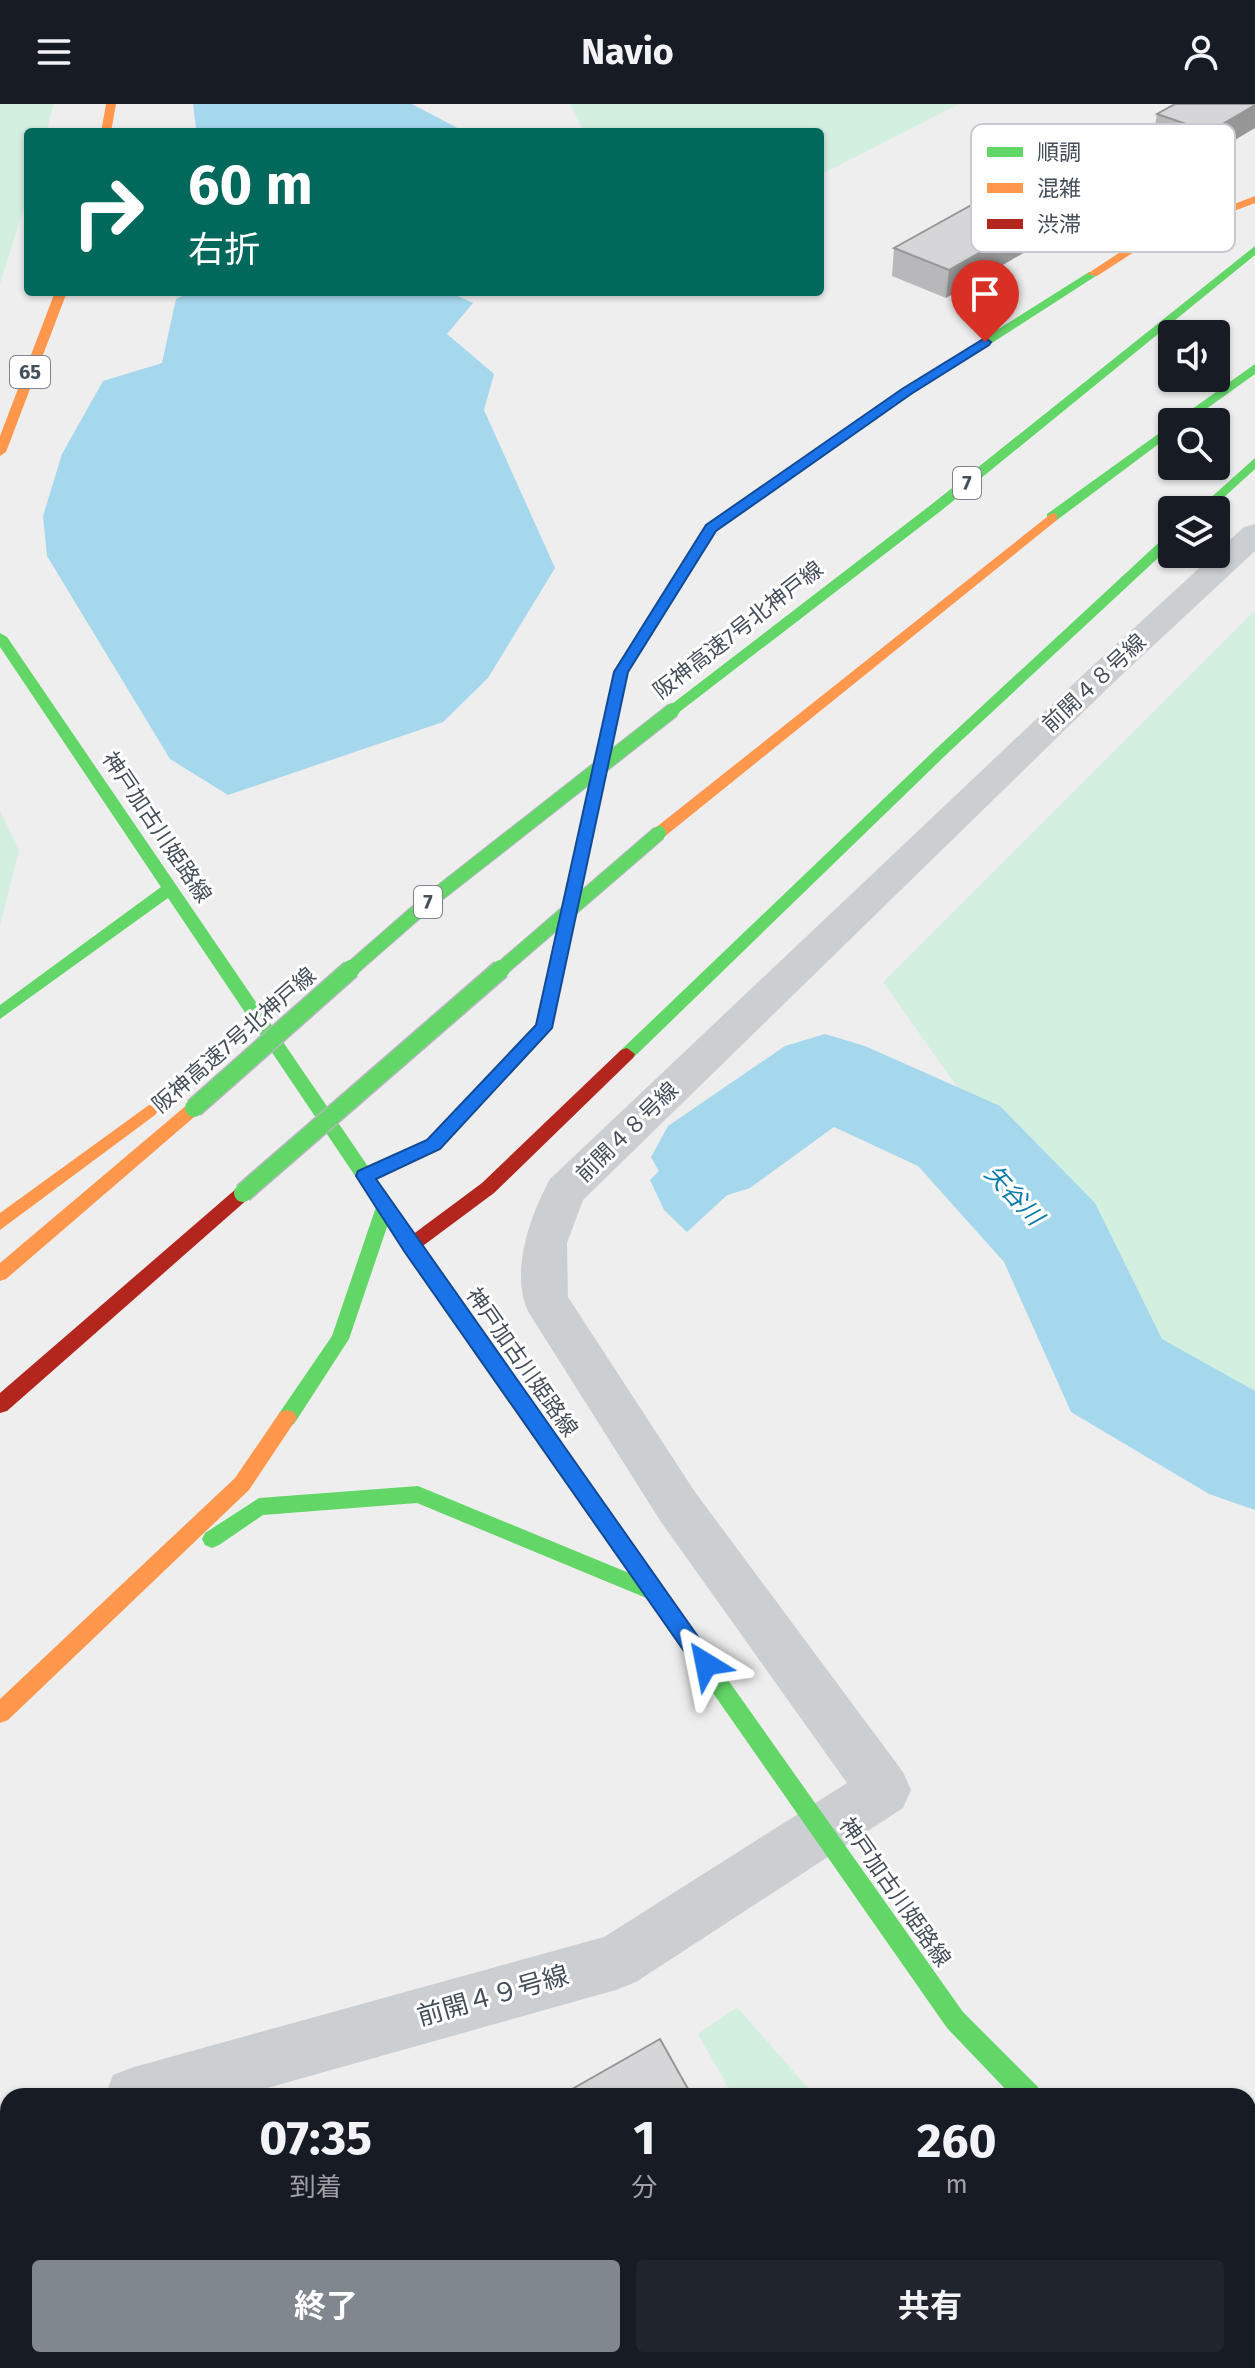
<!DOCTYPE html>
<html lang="ja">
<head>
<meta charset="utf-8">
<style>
	:root { --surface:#171b24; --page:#20242c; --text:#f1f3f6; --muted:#9ea1a6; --accent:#80878e }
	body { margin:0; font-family:"Fira Sans","Noto Sans JP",sans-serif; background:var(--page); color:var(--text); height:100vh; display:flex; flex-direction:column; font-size:30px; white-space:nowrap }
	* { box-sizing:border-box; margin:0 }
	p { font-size:26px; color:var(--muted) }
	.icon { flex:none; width:44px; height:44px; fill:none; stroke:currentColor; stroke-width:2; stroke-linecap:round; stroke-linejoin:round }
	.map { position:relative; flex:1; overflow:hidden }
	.details { position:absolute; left:0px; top:1984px; width:1256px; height:280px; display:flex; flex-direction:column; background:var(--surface); border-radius:24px 24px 0 0; box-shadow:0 2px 6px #0004 }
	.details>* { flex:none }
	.hud { position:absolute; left:24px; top:24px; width:800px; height:168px; border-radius:8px; box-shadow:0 2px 6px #0004; background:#00695c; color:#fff; overflow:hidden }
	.fabs { position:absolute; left:1158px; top:216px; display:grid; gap:16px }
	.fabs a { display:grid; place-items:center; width:72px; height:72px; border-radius:8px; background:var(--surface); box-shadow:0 2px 6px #0004; font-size:40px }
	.pin { position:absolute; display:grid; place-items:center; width:68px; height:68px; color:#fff; margin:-82px -34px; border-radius:50% 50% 50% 0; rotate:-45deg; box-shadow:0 0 8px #0007 }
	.pin .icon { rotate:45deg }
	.me { position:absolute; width:88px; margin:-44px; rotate:325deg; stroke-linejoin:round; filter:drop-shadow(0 0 6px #0008) }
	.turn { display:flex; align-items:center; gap:28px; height:168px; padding:0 32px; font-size:36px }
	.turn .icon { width:104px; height:104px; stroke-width:2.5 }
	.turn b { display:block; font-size:56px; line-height:68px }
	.eta { display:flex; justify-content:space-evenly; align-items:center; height:136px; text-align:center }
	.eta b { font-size:48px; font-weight:700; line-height:56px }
	.cta { display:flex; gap:16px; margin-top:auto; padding:16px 32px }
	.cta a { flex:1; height:92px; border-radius:8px; background:var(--accent); color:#fff; font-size:32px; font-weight:700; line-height:92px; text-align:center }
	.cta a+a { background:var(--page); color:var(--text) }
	header { display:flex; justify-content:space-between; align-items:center; height:104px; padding:0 32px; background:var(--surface); font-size:36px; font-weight:700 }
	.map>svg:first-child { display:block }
	.green { fill:#d2efdf }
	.water { fill:#a6d8ed }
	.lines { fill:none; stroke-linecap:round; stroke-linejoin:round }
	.river { fill:#a6d8ed; fill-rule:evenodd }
	.street { fill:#cccfd2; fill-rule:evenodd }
	.fast { fill:#63d668; fill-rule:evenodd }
	.slow { fill:#ff974d; fill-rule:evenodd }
	.jam { fill:#b3261e; fill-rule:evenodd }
	.fast-bridge-far1-casing { stroke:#b3b7be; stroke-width:16; stroke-linecap:butt }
	.fast-bridge-casing { stroke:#b3b7be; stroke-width:21; stroke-linecap:butt }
	.fast-bridge-far1 { stroke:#63d668; stroke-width:14 }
	.fast-bridge { stroke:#63d668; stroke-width:18 }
	.wall { fill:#b8b8ba }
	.shaded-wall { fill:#969697 }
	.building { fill:#d6d6d8; stroke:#969697; stroke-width:2 }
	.route { fill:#1a73e8; stroke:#114b97; stroke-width:2 }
	.labels { text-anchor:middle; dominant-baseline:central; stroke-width:6; stroke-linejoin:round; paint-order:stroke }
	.shield { fill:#fff; stroke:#7d848c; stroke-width:2 }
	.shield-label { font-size:20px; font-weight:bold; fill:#454f5b }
	.street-label { font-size:22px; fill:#454f5b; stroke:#fff }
	.water-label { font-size:24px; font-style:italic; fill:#097baa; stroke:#fff }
	.near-street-label { font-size:26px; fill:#454f5b; stroke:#fff }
	.key { fill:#fff; stroke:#c7cace; stroke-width:2 }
	.key-label { font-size:22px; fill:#454f5b }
</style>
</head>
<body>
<header><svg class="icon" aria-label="menu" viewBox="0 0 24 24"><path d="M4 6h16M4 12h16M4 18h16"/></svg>Navio<svg class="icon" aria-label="person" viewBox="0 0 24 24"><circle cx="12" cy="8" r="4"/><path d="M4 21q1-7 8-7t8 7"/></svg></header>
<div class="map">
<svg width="1255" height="2264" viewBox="0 0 1255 2264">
	<rect width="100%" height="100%" fill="#efeeee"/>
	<!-- green -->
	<g class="green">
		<path d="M0,0H54L46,28H28V90L0,180Z"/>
		<path d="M570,0H959L820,71V28H584Z"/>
		<path d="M1255,506V1348L1135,1234L883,878Z"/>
		<path d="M0,707L19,746L0,821Z"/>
		<path d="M737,1903L815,1992H733L698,1930Z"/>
		<path d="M0,2166H8V2256H203V2264H0Z"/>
		<path d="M885,2256H1045L1052,2264H890Z"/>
	</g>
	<!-- water -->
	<g class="water">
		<path d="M193,0H412L465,28H192L196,24Z"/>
		<path d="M190,188H449L473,199L447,230L494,270L484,306L555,464L488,574L443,618L228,691L170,655L47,452L43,412L62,350L103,277L162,259L176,195Z"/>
		<path d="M739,986L835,992L687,1128L664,1106L650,1076Z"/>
	</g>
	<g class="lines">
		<!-- river -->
		<path class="river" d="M825,930L865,942L1000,1002L1095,1099L1162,1235L1255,1287V1406L1209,1390L1071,1308L1004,1158L918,1062L834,1023L750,1084L709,1097L668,1084L651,1053L668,1022L785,942Z"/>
		<!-- street -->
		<g class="street">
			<path d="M1255,420V447L1110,582L583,1096L567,1139L568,1193L695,1388L903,1668L911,1686L903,1704L636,1878L616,1886L239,1992H105L113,1971L134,1963L604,1833L847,1679L661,1418L529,1209C509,1170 530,1112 550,1075L1086,568L1244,423Z"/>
			<path d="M8,1997V2057L0,2060V2000Z"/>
		</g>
		<!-- fast -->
		<g class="fast">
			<path d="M1255,142V151L942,406L678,609H668V603L932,400Z"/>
			<path d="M1089,168L1099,170L911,291L716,427L628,568L618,612L611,616L606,615L604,612L614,568L706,421L903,285Z"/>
			<path d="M1255,260V270L1188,318H1174Z"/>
			<path d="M1172,320V330L1057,416H1047V410Z"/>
			<path d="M1255,354V365L1210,406H1197Z"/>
			<path d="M1172,430V441L950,647L633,954H621L619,950L621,946L940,641L1167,431Z"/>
			<path d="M0,529L7,533L489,1240L491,1245L489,1250H475L388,1120L349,1235L294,1320L287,1322L280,1320L277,1314L280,1308L332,1232L376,1103L168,794L0,915V901L161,783L0,543Z"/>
			<path d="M418,1382L663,1483L666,1489L663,1495L656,1498L417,1399L263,1411L219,1441L212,1444L205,1441L202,1435L205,1429L259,1394Z"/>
			<path d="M692,1533L699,1535L963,1908L1038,1983L1041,1992H1012L947,1924L685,1549L682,1542L685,1535Z"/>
			<path d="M1248,2206L1255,2209V2239L1248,2236Z"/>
		</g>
		<!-- slow -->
		<g class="slow">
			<path d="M106,0H116L111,28H101Z"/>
			<path d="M1255,92V99L1145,141L1097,172L1087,170L1137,137Z"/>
			<path d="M55,188H67L6,348L0,352V332Z"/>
			<path d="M1052,409L1057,410V416L664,733H654V725Z"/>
			<path d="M611,608L618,612L551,924L440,1046L371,1077H359L356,1072L359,1067L428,1036L535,922L604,612Z"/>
			<path d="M194,998L200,1000L203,1004L200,1008L6,1175L0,1177V1159L188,1000Z"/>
			<path d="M149,1001L155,1003L158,1007L155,1011L0,1126V1109Z"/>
			<path d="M482,1237L489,1240L699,1535L702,1542L699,1549L692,1551L685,1549L475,1250L473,1245L475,1240Z"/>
			<path d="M287,1306L294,1308L297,1314L249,1386L8,1616L0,1619V1595L235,1374L280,1308Z"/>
		</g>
		<!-- jam -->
		<g class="jam">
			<path d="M627,944L635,950L633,954L494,1089L416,1147H404L401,1142L404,1137L482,1079L621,946Z"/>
			<path d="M243,1082L252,1089L249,1094L7,1307L0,1309V1289L237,1084Z"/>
		</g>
		<!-- fast-bridge-far1 casing -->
		<g class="fast-bridge-far1-casing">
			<g id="fast-bridge-far1">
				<path d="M349,867L428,798L673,606"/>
				<path d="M499,867L659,729"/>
			</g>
		</g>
		<!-- fast-bridge casing -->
		<g class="fast-bridge-casing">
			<g id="fast-bridge">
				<path d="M194,1004L351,865"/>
				<path d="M243,1089L501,865"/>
			</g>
		</g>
		<!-- fast-bridge-far1 -->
		<use href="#fast-bridge-far1" class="fast-bridge-far1"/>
		<!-- fast-bridge -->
		<use href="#fast-bridge" class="fast-bridge"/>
	</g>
	<!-- wall -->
	<g class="wall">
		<path d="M1255,0L1203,55L1173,44L1168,67L1123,94L1070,75L1074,47L1153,33L1157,10Z"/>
		<path d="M894,144L1025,148L946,194L892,172Z"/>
		<path d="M557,2256H844L848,2264H560Z"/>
	</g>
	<!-- shaded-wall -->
	<g class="shaded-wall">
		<path d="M1255,1V24L1203,55L1209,28Z"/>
		<path d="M1173,40L1168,67L1123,94L1128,67Z"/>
		<path d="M1029,121L1025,148L946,194L949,166Z"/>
	</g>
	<!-- building -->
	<g class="building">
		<path d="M1175,0H1255V1L1209,28L1157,10Z"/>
		<path d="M975,99L1029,121L949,166L894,144Z"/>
		<path d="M660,1935L692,1992H560Z"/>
		<path d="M564,2256H844L848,2264H568Z"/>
	</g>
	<!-- route -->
	<path class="route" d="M985,234L991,238L989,241L911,290L716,427L628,568L552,924L440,1045L376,1075L713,1554L716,1560L713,1567L706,1570L698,1567L404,1147L356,1072L358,1067L427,1036L536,921L614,568L706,421L902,285Z"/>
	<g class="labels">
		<!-- shield labels -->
		<g class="shield">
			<rect x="10" y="252" width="40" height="32" rx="6"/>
			<rect x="953" y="363" width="28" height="32" rx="6"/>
			<rect x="414" y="782" width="28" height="32" rx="6"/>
		</g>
		<g class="shield-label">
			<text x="30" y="268">65</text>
			<text x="967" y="379">7</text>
			<text x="428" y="798">7</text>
		</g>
		<!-- street labels -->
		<g class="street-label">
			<text transform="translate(738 526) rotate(-38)">阪神高速7号北神戸線</text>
			<text transform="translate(1094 579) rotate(-43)">前開４８号線</text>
			<text transform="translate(157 723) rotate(56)">神戸加古川姫路線</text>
			<text transform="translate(234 936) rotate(-41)">阪神高速7号北神戸線</text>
			<text transform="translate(627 1028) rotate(-44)">前開４８号線</text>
			<text transform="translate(522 1258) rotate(55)">神戸加古川姫路線</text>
			<text transform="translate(895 1788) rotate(55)">神戸加古川姫路線</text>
		</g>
		<!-- water labels -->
		<g class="water-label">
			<text transform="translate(1014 1091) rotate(47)">矢谷川</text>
		</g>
		<!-- near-street labels -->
		<g class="near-street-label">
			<text transform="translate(493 1892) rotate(-16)">前開４９号線</text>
		</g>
	</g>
	<!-- legend -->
	<rect x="971" y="20" width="264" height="128" rx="12" class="key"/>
	<rect x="987" y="43" width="36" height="10" fill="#63d668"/>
	<rect x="987" y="79" width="36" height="10" fill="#ff974d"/>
	<rect x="987" y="115" width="36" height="10" fill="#b3261e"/>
	<g class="key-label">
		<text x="1037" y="56">順調</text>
		<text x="1037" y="92">混雑</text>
		<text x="1037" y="128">渋滞</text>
	</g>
</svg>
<div class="fabs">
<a><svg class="icon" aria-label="sound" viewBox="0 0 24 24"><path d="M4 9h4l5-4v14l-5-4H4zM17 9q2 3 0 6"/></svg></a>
<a><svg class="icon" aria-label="search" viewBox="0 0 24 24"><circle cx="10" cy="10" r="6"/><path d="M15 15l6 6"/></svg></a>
<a><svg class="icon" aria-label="layers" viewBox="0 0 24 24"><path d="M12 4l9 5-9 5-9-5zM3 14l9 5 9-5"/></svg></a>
</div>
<div class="pin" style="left:985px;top:238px;background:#d93025"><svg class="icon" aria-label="arrive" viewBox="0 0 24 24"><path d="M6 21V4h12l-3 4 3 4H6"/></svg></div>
<svg class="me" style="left:706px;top:1560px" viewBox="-20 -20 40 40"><path d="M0-17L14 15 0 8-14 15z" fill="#1a73e8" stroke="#fff" stroke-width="4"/></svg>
<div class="hud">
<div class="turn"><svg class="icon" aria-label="right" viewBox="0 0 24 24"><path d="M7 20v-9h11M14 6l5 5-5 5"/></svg><div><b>60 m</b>右折</div></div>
</div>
<section class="details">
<div class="eta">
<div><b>07:35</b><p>到着</p></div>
<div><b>1</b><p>分</p></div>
<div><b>260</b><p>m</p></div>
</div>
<div class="cta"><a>終了</a><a>共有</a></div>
</section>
</div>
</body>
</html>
